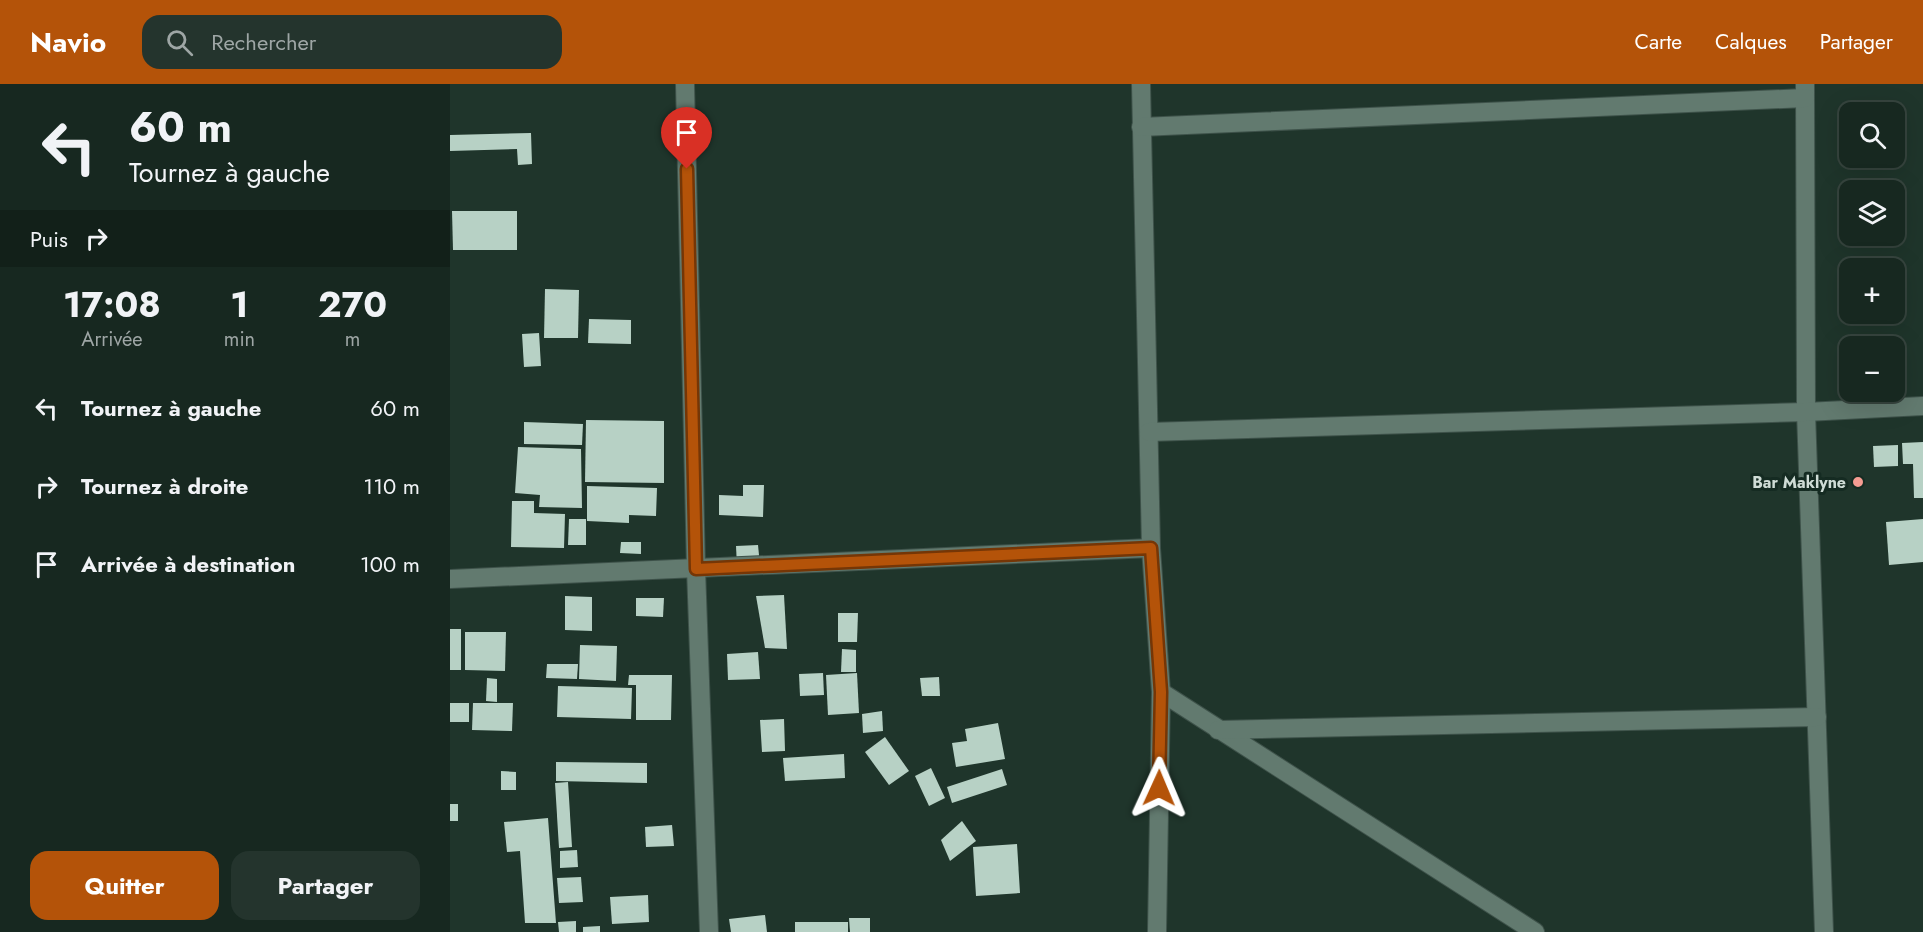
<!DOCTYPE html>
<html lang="fr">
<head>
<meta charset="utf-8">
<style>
	:root { --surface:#172820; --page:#24342d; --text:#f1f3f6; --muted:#9ea6a5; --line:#36443e; --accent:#b45309 }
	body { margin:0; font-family:Jost,sans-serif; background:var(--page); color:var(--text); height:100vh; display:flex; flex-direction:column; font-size:22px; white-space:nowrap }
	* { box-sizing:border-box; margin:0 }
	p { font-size:20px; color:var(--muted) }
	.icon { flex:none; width:33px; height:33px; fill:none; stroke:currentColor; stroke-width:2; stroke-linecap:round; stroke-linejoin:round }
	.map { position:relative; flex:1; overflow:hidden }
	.panel { display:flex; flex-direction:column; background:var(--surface); width:450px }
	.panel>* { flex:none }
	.guide { background:#172820; color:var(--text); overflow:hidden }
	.buttons { position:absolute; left:1389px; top:18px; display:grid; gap:12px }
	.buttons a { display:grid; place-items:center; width:66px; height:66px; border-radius:12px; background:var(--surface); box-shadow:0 6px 24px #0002,0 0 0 2px var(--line); font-size:30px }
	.pin { position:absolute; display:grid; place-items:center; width:51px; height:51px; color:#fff; margin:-62px -26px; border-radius:50% 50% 50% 0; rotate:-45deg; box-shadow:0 0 6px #0007 }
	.pin .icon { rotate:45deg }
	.me { position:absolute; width:66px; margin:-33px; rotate:1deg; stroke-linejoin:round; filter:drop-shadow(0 0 4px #0008) }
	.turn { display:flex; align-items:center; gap:21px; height:126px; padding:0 30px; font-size:27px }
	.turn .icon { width:78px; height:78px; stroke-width:2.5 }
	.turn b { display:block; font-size:42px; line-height:51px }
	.then { display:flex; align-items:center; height:57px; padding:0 30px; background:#0003; gap:12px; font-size:22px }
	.eta { display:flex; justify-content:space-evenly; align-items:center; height:102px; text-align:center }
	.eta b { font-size:36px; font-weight:700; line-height:42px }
	.primary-button { display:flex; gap:12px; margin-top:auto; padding:12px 30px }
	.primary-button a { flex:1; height:69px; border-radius:18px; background:var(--accent); color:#fff; font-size:24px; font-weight:700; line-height:69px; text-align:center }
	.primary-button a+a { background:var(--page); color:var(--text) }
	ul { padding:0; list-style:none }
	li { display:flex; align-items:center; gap:18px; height:78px; padding:0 30px }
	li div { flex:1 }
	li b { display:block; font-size:22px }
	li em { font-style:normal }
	header { display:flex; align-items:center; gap:36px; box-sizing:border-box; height:84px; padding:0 30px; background:var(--accent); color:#fff }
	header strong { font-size:28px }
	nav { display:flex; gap:33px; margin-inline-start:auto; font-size:21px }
	.search { width:420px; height:54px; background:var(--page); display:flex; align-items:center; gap:15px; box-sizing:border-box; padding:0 21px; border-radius:18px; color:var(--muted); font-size:22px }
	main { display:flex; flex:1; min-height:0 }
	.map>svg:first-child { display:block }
	.building { fill:#b7d1c5 }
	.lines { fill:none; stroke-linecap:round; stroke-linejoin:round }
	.minor-casing { stroke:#3e524a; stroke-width:20 }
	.minor { stroke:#627a6f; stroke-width:18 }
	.route-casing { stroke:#753606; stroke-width:15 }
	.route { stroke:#b45309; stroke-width:10 }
	.poi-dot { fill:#f59c92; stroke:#152b22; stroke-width:2 }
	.labels { text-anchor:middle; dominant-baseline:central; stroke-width:6; stroke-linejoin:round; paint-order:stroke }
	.poi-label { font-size:16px; font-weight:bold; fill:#cfdcd6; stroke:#152b22; text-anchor:end }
</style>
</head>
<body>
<header>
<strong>Navio</strong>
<div class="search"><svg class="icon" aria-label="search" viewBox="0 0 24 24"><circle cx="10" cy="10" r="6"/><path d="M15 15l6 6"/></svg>Rechercher</div>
<nav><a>Carte</a><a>Calques</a><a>Partager</a></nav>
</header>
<main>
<section class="panel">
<div class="guide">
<div class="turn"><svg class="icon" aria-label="left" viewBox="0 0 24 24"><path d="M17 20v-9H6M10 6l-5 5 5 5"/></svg><div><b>60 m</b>Tournez à gauche</div></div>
<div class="then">Puis<svg class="icon" aria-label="right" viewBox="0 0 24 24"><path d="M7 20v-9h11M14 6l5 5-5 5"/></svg></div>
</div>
<div class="eta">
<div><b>17:08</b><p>Arrivée</p></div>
<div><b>1</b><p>min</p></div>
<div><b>270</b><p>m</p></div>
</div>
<ul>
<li><svg class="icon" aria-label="left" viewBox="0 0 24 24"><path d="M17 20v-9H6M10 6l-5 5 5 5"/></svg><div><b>Tournez à gauche</b></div><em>60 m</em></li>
<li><svg class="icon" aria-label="right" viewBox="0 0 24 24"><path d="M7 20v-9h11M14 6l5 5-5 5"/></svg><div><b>Tournez à droite</b></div><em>110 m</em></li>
<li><svg class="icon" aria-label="arrive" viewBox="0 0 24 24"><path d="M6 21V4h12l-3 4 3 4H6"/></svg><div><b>Arrivée à destination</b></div><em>100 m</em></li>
</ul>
<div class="primary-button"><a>Quitter</a><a>Partager</a></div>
</section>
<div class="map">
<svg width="1473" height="848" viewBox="0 0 1473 848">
	<rect width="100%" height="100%" fill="#1f352b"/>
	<!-- building -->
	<g class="building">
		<path d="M81,49L82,80L68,81L67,65L0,67V51Z"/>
		<path d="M2,127H67V166H3Z"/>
		<path d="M95,205L129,206L128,254H94Z"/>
		<path d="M139,235L181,236V260L138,259Z"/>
		<path d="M89,249L91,282L74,283L72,250Z"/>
		<path d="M136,336L214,337V399L135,398Z"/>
		<path d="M74,338L133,340L132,361L74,360Z"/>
		<path d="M1473,358V414H1464L1463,380H1453L1452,359Z"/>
		<path d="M1448,361V382L1424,383L1423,362Z"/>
		<path d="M68,363L131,365L132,424L89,423L90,411L65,409Z"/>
		<path d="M293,401H314L313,433L269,431V411L293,412Z"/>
		<path d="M137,402L207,404L206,432L179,431V439L137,437Z"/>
		<path d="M62,417H84V429L115,430L114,464L61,463Z"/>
		<path d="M119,435H136V461H118Z"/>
		<path d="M1473,435V478L1439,481L1436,438Z"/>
		<path d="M171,458H191V470L170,469Z"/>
		<path d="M308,461L310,481L287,482L286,462Z"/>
		<path d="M334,511L337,565L315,564L306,512Z"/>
		<path d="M115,512L142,513V547L115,546Z"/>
		<path d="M186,514H214L213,533L186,532Z"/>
		<path d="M388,529H408L407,558H388Z"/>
		<rect x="0" y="545" width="11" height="41"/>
		<path d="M15,548H56L55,587L15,586Z"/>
		<path d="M130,561L167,562L166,597L129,595Z"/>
		<path d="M392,565L406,566V588H391Z"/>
		<path d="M308,568L310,595L278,596L277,570Z"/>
		<path d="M97,580H128L127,595L96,594Z"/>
		<path d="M373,589L374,611L350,612L349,590Z"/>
		<path d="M407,589L409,629L378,631L376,591Z"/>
		<path d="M179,591H222L221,636H186V601H178Z"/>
		<path d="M489,593L490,612H472L470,594Z"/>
		<path d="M37,594L47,595V618L36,617Z"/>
		<path d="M108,602L182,604L181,635L107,633Z"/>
		<rect x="0" y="619" width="19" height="19"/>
		<path d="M23,619H63L62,647L22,646Z"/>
		<path d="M432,627L433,647L413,649L412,630Z"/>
		<path d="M334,635L335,667L312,668L310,636Z"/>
		<path d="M548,639L555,675L506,683L502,659L517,657L515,645Z"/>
		<path d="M435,653L459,687L439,701L415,668Z"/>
		<path d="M394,670L395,694L335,697L333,674Z"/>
		<path d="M106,678L197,679V699L106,697Z"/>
		<path d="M481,684L495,714L479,722L465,692Z"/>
		<path d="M552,685L557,701L502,719L497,703Z"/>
		<path d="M51,687L66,688V706H51Z"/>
		<path d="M118,698L122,763L109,764L105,699Z"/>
		<rect x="0" y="720" width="8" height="17"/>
		<path d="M98,734L106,839H75L70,767L57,768L54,738Z"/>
		<path d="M512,737L526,757L500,777L491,756Z"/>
		<path d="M222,741L224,762L196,763L195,743Z"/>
		<path d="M567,760L570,809L526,812L523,763Z"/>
		<path d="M127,766L128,783L110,784V767Z"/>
		<path d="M131,793L133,818L109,819L107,794Z"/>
		<path d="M198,811L199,838L162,840L160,813Z"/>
		<path d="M315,831L317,848H281L279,835Z"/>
		<path d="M399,834H420V848H400Z"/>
		<path d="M126,837V848H109L108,838Z"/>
		<rect x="345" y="838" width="53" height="10"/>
		<path d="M150,842V848H133V843Z"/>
	</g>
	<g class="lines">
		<!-- minor casing -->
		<g class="minor-casing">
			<g id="minor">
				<path d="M235,0L246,485L259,848"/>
				<path d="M691,0L701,464L711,608L707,848"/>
				<path d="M1355,0L1356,328L1374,848"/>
				<path d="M691,43L1355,14"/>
				<path d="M699,348L1356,328L1473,322"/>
				<path d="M0,495L701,464"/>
				<path d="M711,608L1085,848"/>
				<path d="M768,646L1367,633"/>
			</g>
		</g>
		<!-- minor -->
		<use href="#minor" class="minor"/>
	</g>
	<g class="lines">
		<!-- route casing -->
		<g class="route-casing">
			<path id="route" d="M237,85L246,485L701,464L711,608L709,704"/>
		</g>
		<!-- route -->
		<use href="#route" class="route"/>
	</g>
	<!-- markers -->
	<circle class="poi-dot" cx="1408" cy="398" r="6"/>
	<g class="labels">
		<!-- poi labels -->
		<g class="poi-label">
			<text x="1396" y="398">Bar Maklyne</text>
		</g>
	</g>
</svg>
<div class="buttons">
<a><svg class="icon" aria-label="search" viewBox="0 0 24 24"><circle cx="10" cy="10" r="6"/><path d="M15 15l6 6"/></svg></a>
<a><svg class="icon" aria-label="layers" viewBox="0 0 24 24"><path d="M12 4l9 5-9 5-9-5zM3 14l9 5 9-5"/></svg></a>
<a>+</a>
<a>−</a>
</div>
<div class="pin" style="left:237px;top:85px;background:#d93025"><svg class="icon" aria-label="arrive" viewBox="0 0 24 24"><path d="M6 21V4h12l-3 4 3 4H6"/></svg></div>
<svg class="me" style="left:709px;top:704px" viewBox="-20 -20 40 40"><path d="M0-17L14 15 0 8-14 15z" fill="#b45309" stroke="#fff" stroke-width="4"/></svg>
</div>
</main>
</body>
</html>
